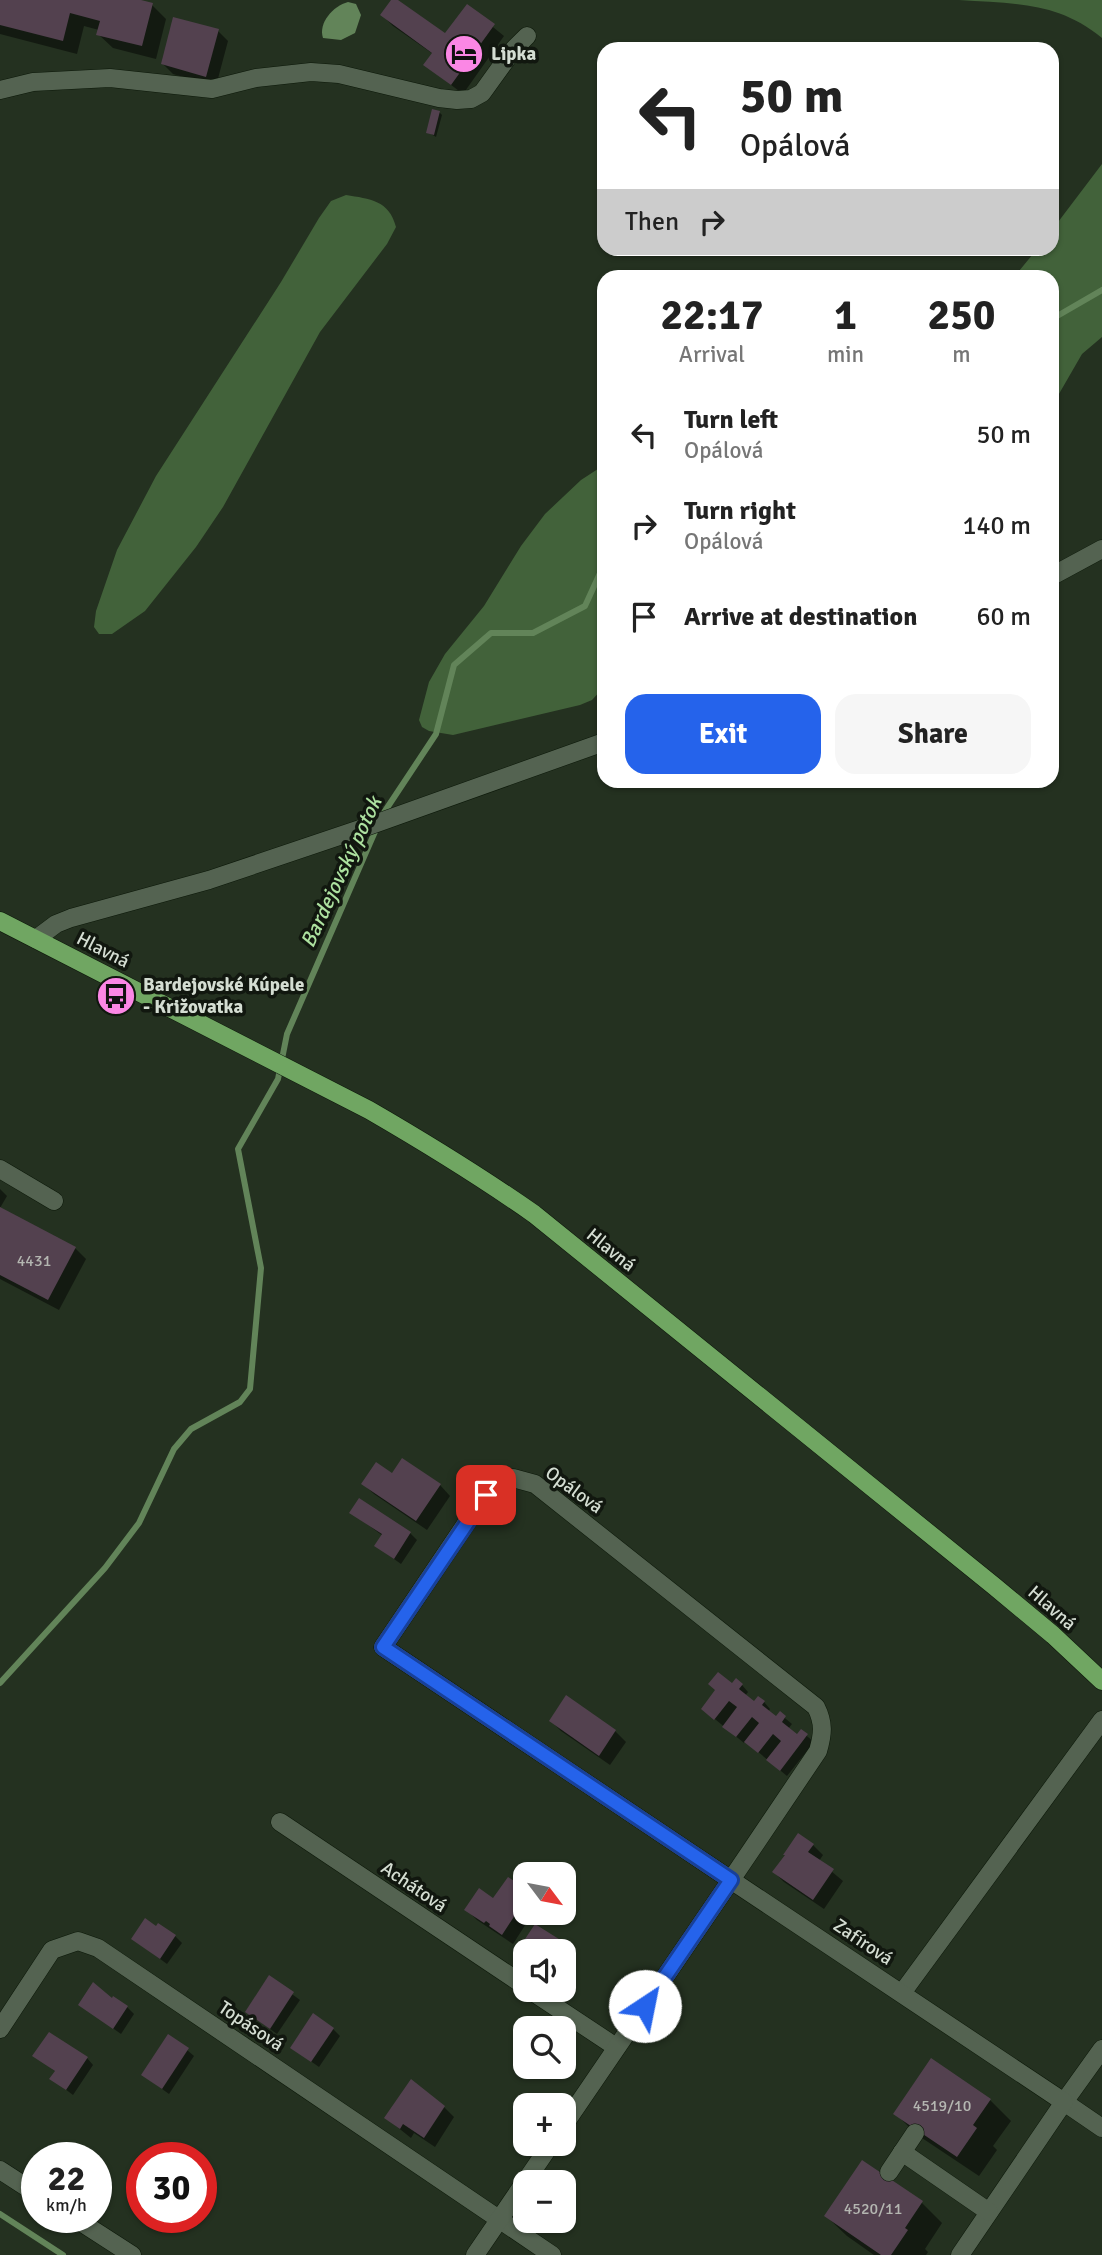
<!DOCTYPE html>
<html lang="en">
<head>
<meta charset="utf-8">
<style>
	:root { --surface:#fff; --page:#f6f6f6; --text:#222; --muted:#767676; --accent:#2563eb }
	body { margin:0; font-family:Signika,sans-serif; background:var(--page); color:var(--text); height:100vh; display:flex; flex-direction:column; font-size:26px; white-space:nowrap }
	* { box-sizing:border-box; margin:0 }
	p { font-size:23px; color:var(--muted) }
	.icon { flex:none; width:38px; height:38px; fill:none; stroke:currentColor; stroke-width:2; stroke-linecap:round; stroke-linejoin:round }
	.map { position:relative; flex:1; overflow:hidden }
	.sheet { position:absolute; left:597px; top:270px; width:462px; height:518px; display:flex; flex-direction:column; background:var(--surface); border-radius:21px; box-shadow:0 2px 5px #0004 }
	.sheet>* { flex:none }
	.top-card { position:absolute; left:597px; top:42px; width:462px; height:214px; border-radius:21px; box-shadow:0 2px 5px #0004; background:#fff; color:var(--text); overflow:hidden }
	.needle { width:46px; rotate:122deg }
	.fabs { position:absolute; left:513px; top:1862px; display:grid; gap:14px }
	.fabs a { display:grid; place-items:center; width:63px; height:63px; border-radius:14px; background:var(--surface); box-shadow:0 2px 5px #0004; font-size:35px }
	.speed { position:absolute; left:21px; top:2142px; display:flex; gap:14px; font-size:35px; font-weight:700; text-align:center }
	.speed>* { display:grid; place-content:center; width:91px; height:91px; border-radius:50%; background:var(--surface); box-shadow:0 2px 5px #0004; line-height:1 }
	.speed small { font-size:18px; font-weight:400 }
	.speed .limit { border:10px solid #d22; background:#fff; color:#111 }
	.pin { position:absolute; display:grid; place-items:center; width:60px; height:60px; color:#fff; margin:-30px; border-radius:14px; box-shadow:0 4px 10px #0006 }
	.me { position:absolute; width:77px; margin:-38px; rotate:34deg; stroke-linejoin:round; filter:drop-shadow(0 0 5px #0008) }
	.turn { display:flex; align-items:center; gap:24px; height:147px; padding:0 28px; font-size:32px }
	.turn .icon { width:91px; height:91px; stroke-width:2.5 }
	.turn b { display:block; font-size:49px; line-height:60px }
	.then { display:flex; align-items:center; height:66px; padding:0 28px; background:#0003; gap:14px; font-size:26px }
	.eta { display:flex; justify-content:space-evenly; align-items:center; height:119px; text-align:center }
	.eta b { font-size:42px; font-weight:700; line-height:49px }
	.button { display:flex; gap:14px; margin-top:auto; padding:14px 28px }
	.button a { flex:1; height:80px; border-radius:21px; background:var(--accent); color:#fff; font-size:28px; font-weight:700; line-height:80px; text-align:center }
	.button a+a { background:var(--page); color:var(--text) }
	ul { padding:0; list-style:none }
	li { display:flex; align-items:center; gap:21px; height:91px; padding:0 28px }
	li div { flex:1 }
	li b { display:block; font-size:26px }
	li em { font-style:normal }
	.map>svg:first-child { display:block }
	.forest { fill:#42623a }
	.water { fill:#628459 }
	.shadow { fill:#0007 }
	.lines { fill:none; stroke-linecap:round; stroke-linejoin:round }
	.stream { stroke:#628459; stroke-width:6 }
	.building { fill:#53414f }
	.minor-casing { stroke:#0c1809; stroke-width:19 }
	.major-casing { stroke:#0c1809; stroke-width:19 }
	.minor { stroke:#546351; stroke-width:18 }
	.major { stroke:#70a662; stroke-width:18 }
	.route-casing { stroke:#184099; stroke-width:18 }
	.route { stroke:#2563eb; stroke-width:12 }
	.labels { text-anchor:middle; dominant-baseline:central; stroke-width:7; stroke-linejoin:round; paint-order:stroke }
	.number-label { font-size:16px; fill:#b4b6b1 }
	.poi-label { font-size:19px; font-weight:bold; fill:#d4ddd2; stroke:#11170f; text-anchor:start }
	.street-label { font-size:19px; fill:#d4ddd2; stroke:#11170f }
	.water-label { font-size:21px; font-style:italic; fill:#ade2a0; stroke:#11170f }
</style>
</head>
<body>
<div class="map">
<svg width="1102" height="2255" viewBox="0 0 1102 2255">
	<rect width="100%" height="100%" fill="#243120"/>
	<!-- forest -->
	<g class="forest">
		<path d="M959,0H1102V38C1057,1 1014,4 959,0Z"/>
		<path d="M1102,164V337L1082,354L1052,406V276H1015L1037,249L1052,248V230Z"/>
		<path d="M346,195C370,199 389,200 396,227L387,244L320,332L223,507L196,547L145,611L112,634H99L94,627L96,611L117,550L156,476L281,282L319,218L331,201Z"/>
		<path d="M604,465V687L592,700L580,705L453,735L429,731L422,727L419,720L429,682L445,654L484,606L521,546L545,514L581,480Z"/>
	</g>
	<!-- water -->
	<path class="water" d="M348,2L356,4L361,15L355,33L341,40L323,38C318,23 333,6 348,2Z"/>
	<!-- shadow -->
	<g class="shadow">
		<path d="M0,0H134L152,5L166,19L156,59L113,48L98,34L99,30L84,26L77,54L0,34Z"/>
		<path d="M393,0L446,36L467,6L504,36L463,94L425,65L433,54L393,26L382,15Z"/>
		<path d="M218,31L228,41L216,86L173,74L163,64Z"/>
		<path d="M439,112L442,115L436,137L428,132Z"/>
		<path d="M0,1189L7,1196L0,1208Z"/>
		<path d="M0,1209L75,1248L86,1259L59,1310L0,1279Z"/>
		<path d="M393,1475L440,1485L450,1496L427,1530L374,1494L363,1484Z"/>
		<path d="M352,1513L410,1533L417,1540L401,1564L376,1546L383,1536Z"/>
		<path d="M742,1685L748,1692L745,1696L754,1703L764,1702L770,1709L768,1712L776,1719L780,1714L792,1724L788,1729L798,1736L802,1732L814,1742L787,1776L745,1741L744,1743L710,1715L733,1686Z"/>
		<path d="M551,1721L615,1731L626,1742L610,1765L561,1731Z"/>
		<path d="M813,1845L823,1855L819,1861L843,1881L824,1909L784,1882L774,1872Z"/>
		<path d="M525,1890V1913H533L513,1944L477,1920L467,1910Z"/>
		<path d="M157,1929L175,1936L182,1943L167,1964L133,1939Z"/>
		<path d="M523,1945L569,1948L575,1954L564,1973V1951H529Z"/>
		<path d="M270,1978L300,2000L277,2034L247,2012Z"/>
		<path d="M112,2000L127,2007L134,2014L121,2034L80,2005Z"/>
		<path d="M333,2029L340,2036L319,2067L292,2048Z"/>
		<path d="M187,2050L194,2056L169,2094L143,2075Z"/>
		<path d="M35,2056L87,2058L93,2065L73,2095L52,2079L56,2072Z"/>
		<path d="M990,2100L1011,2121L993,2146L997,2150L979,2176L916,2134L896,2114Z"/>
		<path d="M444,2107L454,2117L435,2147L414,2133L411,2138L386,2118Z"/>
		<path d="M922,2203L942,2223L925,2249L928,2252L926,2255H874L847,2236L826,2216Z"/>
	</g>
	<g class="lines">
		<!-- stream -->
		<g class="stream">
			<path d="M1052,319L1102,290"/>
			<path d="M381,817L436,734L454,665L491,633H533L585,606L601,571L604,569"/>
			<path d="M0,1683L105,1568L139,1523L174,1449L191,1429L240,1402L250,1389L261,1268L238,1149L278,1079L287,1034L377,827"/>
			<path d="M0,2214L63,2255"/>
		</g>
	</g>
	<!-- building -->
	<g class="building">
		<path d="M0,0H141L153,3L142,46L96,35L100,21L70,13L63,41L0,25Z"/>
		<path d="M391,0H398L445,33L467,4L495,24L451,85L423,65L432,53L380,15Z"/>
		<path d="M173,17L219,29L206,77L161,64Z"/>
		<path d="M432,109L440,111L434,135L426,133Z"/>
		<path d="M0,1207L76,1247L48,1300L0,1275Z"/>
		<path d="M402,1458L441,1484L416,1521L361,1484L376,1462L392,1473Z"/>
		<path d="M359,1498L411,1532L394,1559L374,1546L382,1534L349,1513Z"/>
		<path d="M718,1672L732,1683L736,1678L743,1684L739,1689L754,1701L758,1696L765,1701L762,1705L776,1716L780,1711L786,1716L782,1722L797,1734L801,1729L808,1734L780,1771L766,1760L781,1741L773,1734L758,1753L744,1742L759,1723L752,1717L736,1737L722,1727L737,1707L729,1701L714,1720L701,1709L715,1690L708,1684Z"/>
		<path d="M566,1695L616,1730L599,1756L549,1721Z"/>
		<path d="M798,1833L814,1844L808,1852L834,1869L813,1900L772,1872L785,1855H783Z"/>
		<path d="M508,1877L525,1888V1900L502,1935L489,1926L490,1924L486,1921L484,1923L464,1910L479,1888L493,1898Z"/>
		<path d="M145,1918L156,1926L158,1923L176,1935L160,1959L131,1939Z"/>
		<path d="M535,1924L570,1946L564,1956V1951H530L521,1945Z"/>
		<path d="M269,1975L294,1992L270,2029L245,2012Z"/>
		<path d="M93,1982L112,1998L113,1996L128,2006L113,2029L78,2005Z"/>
		<path d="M313,2013L334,2028L311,2062L290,2048Z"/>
		<path d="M49,2032L88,2057L66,2090L49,2079L55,2071L32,2056Z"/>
		<path d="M168,2034L189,2048L162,2089L141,2075Z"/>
		<path d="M931,2058L991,2099L973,2125L977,2128L957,2157L893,2114Z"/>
		<path d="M411,2079L445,2106L424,2138L403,2124L400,2129L384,2118Z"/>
		<path d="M862,2160L923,2201L905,2228L908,2230L891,2255H881L824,2216Z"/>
	</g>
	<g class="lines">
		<!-- minor casing -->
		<g class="minor-casing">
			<g id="minor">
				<path d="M0,90L33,82L110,78L212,89L256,78L311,72L339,74L439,98L457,100L471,99L482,93L513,50L527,36"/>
				<path d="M1052,576L1102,549"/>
				<path d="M36,939L56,924L71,918L209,880L363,828L604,742"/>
				<path d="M0,1169L54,1201"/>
				<path d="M513,1478L535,1484L816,1707C824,1723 823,1734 818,1751L731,1880L383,1647L490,1488Z"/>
				<path d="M280,1822L525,1986"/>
				<path d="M530,1990L616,2047"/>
				<path d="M902,1993L1102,1720"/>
				<path d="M0,2029L52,1950L78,1941L98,1948L552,2255"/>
				<path d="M1102,2049L1064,2102L1102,2128"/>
				<path d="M564,2125L731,1880L1064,2102L960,2255"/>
				<path d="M902,2152L989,2212"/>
				<path d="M0,2170L37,2194"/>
				<path d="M889,2172L915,2133"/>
				<path d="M73,2217L132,2255"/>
				<path d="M475,2255L551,2144"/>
			</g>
		</g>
		<!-- major casing -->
		<g class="major-casing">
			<path id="major" d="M0,921L369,1110C426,1143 481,1177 534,1214L994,1586L1053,1635L1102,1681"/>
		</g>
		<!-- minor -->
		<use href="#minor" class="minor"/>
		<!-- major -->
		<use href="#major" class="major"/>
	</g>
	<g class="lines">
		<!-- route casing -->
		<g class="route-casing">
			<path id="route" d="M486,1495L383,1647L731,1880L645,2006"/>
		</g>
		<!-- route -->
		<use href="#route" class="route"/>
	</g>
	<!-- icons -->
	<defs>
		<g id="hotel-disc" transform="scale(2.0125)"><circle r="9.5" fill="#fb87e5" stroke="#11170f"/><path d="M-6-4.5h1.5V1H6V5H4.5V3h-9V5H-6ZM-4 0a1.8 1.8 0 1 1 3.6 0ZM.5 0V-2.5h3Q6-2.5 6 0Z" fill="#111"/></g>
		<g id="bus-disc" transform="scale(2.0125)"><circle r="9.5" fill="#fb87e5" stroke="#11170f"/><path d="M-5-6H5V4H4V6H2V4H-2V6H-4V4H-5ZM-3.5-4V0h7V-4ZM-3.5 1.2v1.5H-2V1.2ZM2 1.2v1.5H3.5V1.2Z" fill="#111"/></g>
	</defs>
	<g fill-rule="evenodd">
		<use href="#hotel-disc" x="464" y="54"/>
		<use href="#bus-disc" x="116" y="996"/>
	</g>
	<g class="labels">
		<!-- number labels -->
		<g class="number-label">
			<text x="34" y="1261">4431</text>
			<text x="942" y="2106">4519/10</text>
			<text x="873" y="2209">4520/11</text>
		</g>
		<!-- poi labels -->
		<g class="poi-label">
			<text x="491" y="54">Lipka</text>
			<text x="143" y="985">Bardejovské Kúpele<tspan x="143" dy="22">- Križovatka</tspan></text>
		</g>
		<!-- street labels -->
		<g class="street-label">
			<text transform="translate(103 950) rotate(27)">Hlavná</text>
			<text transform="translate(611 1250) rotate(39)">Hlavná</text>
			<text transform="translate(574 1490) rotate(36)">Opálová</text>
			<text transform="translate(1052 1608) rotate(41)">Hlavná</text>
			<text transform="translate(414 1887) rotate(34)">Achátová</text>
			<text transform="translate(863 1942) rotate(34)">Zafírová</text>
			<text transform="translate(251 2026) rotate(34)">Topásová</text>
		</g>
		<!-- water labels -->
		<g class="water-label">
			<text transform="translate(341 872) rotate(-65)">Bardejovský potok</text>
		</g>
	</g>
</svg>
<div class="fabs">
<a><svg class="needle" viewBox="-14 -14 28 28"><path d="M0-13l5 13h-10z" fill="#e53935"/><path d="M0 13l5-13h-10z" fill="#767676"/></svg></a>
<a><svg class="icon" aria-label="sound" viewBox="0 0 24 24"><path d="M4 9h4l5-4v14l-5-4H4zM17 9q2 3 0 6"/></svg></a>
<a><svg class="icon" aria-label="search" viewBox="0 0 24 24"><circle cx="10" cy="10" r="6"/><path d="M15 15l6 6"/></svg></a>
<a>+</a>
<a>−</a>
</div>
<div class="speed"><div>22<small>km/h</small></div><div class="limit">30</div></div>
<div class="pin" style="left:486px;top:1495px;background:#d93025"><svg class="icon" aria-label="arrive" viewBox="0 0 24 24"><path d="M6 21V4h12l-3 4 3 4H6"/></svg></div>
<svg class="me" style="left:645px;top:2006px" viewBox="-20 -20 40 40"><circle r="19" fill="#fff"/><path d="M0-13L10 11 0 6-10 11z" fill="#2563eb"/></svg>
<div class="top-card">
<div class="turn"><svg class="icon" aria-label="left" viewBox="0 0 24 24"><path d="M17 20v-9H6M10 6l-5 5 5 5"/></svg><div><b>50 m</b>Opálová</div></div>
<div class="then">Then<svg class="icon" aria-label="right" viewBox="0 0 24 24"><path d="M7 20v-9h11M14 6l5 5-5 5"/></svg></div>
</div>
<section class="sheet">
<div class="eta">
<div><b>22:17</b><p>Arrival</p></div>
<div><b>1</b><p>min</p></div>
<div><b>250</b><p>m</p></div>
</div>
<ul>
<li><svg class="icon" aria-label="left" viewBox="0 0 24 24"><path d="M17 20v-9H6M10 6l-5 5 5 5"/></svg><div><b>Turn left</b><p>Opálová</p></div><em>50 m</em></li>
<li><svg class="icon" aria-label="right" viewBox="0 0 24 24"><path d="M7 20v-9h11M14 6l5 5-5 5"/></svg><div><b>Turn right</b><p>Opálová</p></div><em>140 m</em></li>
<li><svg class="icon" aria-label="arrive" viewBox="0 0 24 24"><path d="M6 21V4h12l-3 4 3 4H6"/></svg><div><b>Arrive at destination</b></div><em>60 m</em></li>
</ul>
<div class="button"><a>Exit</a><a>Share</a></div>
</section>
</div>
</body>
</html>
